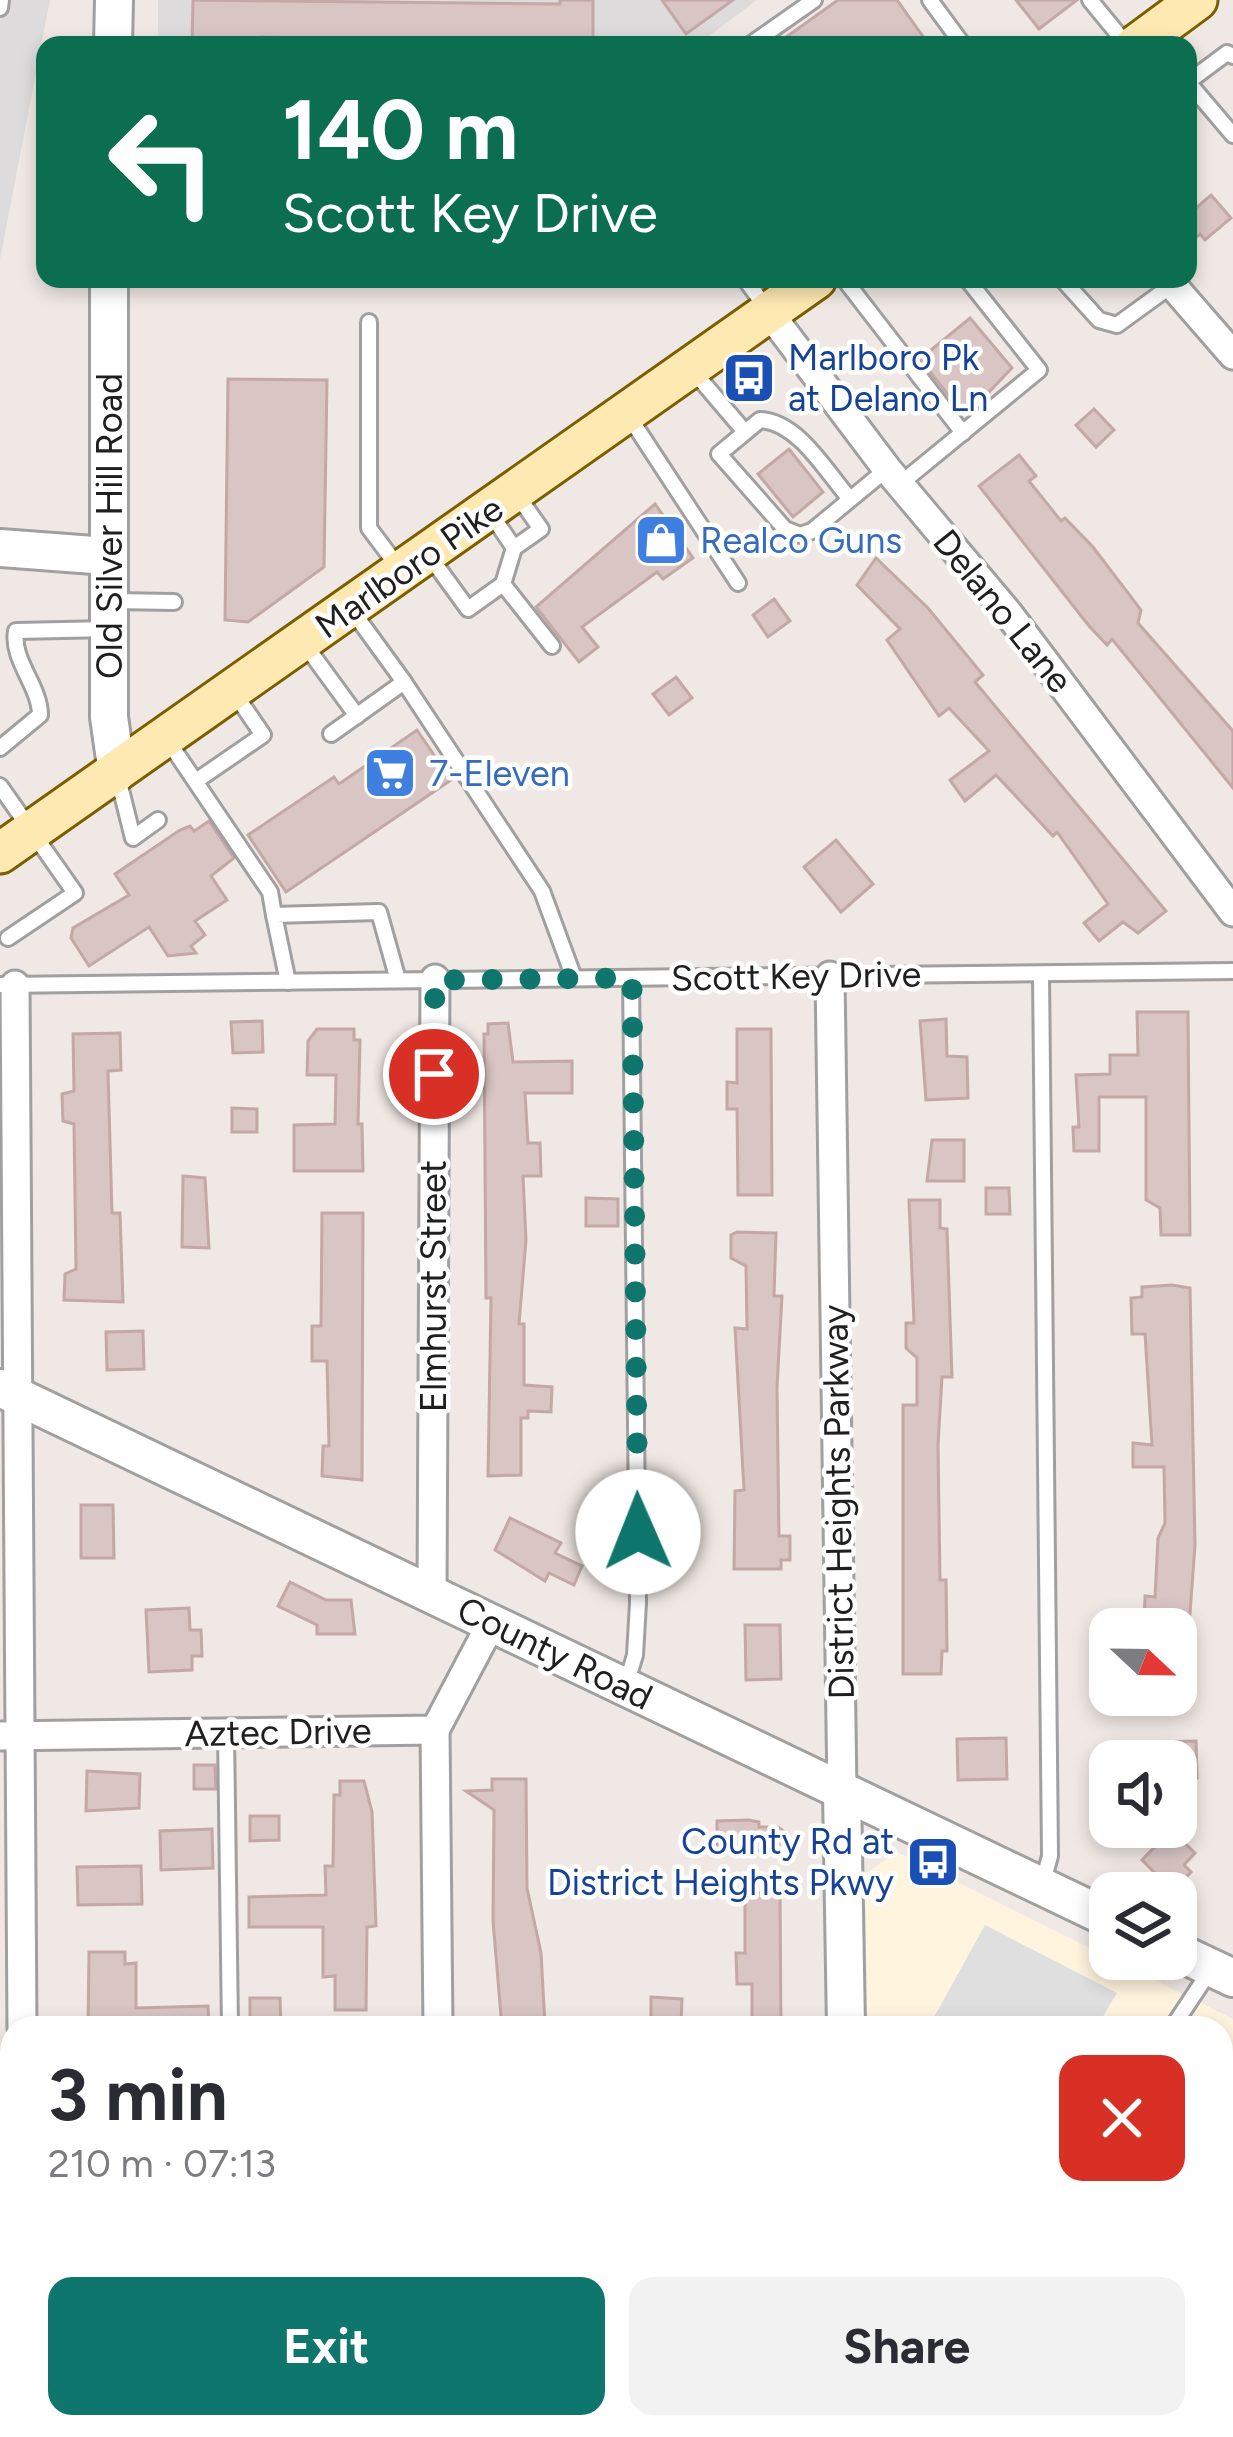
<!DOCTYPE html>
<html lang="en">
<head>
<meta charset="utf-8">
<style>
	:root { --surface:#fff; --page:#f2f2f3; --text:#2b2b33; --muted:#7c7c81; --accent:#0f766e }
	body { margin:0; font-family:Figtree,sans-serif; background:var(--page); color:var(--text); height:100vh; display:flex; flex-direction:column; font-size:45px; white-space:nowrap }
	* { box-sizing:border-box; margin:0 }
	p { font-size:39px; color:var(--muted) }
	.icon { flex:none; width:66px; height:66px; fill:none; stroke:currentColor; stroke-width:2; stroke-linecap:round; stroke-linejoin:round }
	.map { position:relative; flex:1; overflow:hidden }
	.drawer { position:absolute; left:0px; top:2016px; width:1233px; height:423px; display:flex; flex-direction:column; background:var(--surface); border-radius:36px 36px 0 0; box-shadow:0 6px 18px #0003 }
	.drawer>* { flex:none }
	.top-card { position:absolute; left:36px; top:36px; width:1161px; height:252px; border-radius:24px; box-shadow:0 6px 18px #0003; background:#0b6e4f; color:#fff; overflow:hidden }
	.needle { width:78px; rotate:112deg }
	.controls { position:absolute; left:1089px; top:1608px; display:grid; gap:24px }
	.controls a { display:grid; place-items:center; width:108px; height:108px; border-radius:24px; background:var(--surface); box-shadow:0 6px 18px #0003; font-size:60px }
	.pin { position:absolute; display:grid; place-items:center; width:102px; height:102px; color:#fff; margin:-51px; border:6px solid #fff; border-radius:50%; box-shadow:0 3px 12px #0007 }
	.me { position:absolute; width:132px; margin:-66px; rotate:359deg; stroke-linejoin:round; filter:drop-shadow(0 0 9px #0008) }
	.turn { display:flex; align-items:center; gap:42px; height:252px; padding:0 48px; font-size:54px }
	.turn .icon { width:156px; height:156px; stroke-width:2.5 }
	.turn b { display:block; font-size:84px; line-height:102px }
	.round { display:grid; place-items:center; flex:none; width:126px; height:126px; border-radius:24px; background:var(--page) }
	.head { display:flex; align-items:center; justify-content:space-between; height:204px; padding:0 48px }
	h1 { font-size:72px; font-weight:700; line-height:90px }
	.button { display:flex; gap:24px; margin-top:auto; padding:24px 48px }
	.button a { flex:1; height:138px; border-radius:24px; background:var(--accent); color:#fff; font-size:48px; font-weight:700; line-height:138px; text-align:center }
	.button a+a { background:var(--page); color:var(--text) }
	.map>svg:first-child { display:block }
	.residential { fill:#dddbdc }
	.education { fill:#fff4de }
	.parking { fill:#dfdfdf }
	.building { fill:#d8c5c4; stroke:#c3a8a5; stroke-width:3 }
	.lines { fill:none; stroke-linecap:round; stroke-linejoin:round }
	.service-casing { stroke:#a0a0a0; stroke-width:20 }
	.minor-casing { stroke:#a0a0a0; stroke-width:33 }
	.tertiary-casing { stroke:#a0a0a0; stroke-width:42 }
	.secondary-casing { stroke:#7b5e00; stroke-width:45 }
	.service { stroke:#fff; stroke-width:14 }
	.minor { stroke:#fff; stroke-width:27 }
	.tertiary { stroke:#fff; stroke-width:36 }
	.secondary { stroke:#ffe9b3; stroke-width:39 }
	.route { stroke:#0f766e; stroke-width:21; stroke-dasharray:0 37.8 }
	.labels { text-anchor:middle; dominant-baseline:central; stroke-width:9; stroke-linejoin:round; paint-order:stroke }
	.transit-label { font-size:36px; fill:#164399; stroke:#fff; text-anchor:start }
	.street-label { font-size:36px; fill:#1f1f1f; stroke:#fff }
	.shop-label { font-size:36px; fill:#366cbe; stroke:#fff; text-anchor:start }
</style>
</head>
<body>
<div class="map">
<svg width="1233" height="2437" viewBox="0 0 1233 2437">
	<rect width="100%" height="100%" fill="#f0e8e4"/>
	<!-- residential -->
	<g class="residential">
		<path d="M0,0H50L0,259Z"/>
		<path d="M158,0H757L697,45H158Z"/>
	</g>
	<!-- education -->
	<path class="education" d="M897,1852L1233,2019V2437H875V2427H1221V2028H867L865,1874Z"/>
	<!-- parking -->
	<path class="parking" d="M985,1925L1117,1993L1096,2028H928Z"/>
	<!-- building -->
	<g class="building">
		<path d="M193,0L560,4V0H593V45L262,37V45H192Z"/>
		<path d="M662,0H733L686,34Z"/>
		<path d="M838,0H897L929,45H775Z"/>
		<path d="M1016,0H1077L1039,29Z"/>
		<path d="M1211,195L1231,218L1205,240L1200,234L1188,244V215Z"/>
		<path d="M970,318L1012,368L988,393L984,389L960,410L920,359Z"/>
		<path d="M228,379L327,380L324,567L248,622L225,620Z"/>
		<path d="M1094,409L1114,430L1096,447L1076,425Z"/>
		<path d="M789,449L823,492L793,517L758,474Z"/>
		<path d="M1019,455L1036,476L1029,481L1061,521L1065,518L1093,547L1141,610L1138,623L1233,731V788L1112,639L1107,645L1089,626L979,486Z"/>
		<path d="M655,504L693,558L663,579L657,572L582,627L598,647L579,662L536,607Z"/>
		<path d="M876,558L928,608L983,675L975,682L1166,911L1138,933L1123,922L1099,941L1084,923L1108,904L1057,832L1053,836L996,775L965,801L950,780L989,751L949,708L939,716L887,640L900,629L857,585Z"/>
		<path d="M774,599L790,621L768,637L753,615Z"/>
		<path d="M676,677L692,698L669,715L653,694Z"/>
		<path d="M417,730L451,780L286,892L248,835L334,777L339,784Z"/>
		<path d="M209,821L234,858L211,876L227,900L195,921L205,935L191,946L196,953L168,956L149,927L89,966L71,938L73,928L129,895L115,874L180,830L190,826L194,831Z"/>
		<path d="M836,840L873,884L841,912L804,867Z"/>
		<path d="M1137,1012H1188L1190,1235H1161L1160,1208L1146,1200V1097H1099V1151H1074L1073,1127H1079L1076,1075L1110,1074V1055H1138Z"/>
		<path d="M946,1019L947,1056L967,1057L968,1098L926,1100L920,1021Z"/>
		<path d="M262,1021L263,1052L233,1053L231,1022Z"/>
		<path d="M508,1023L513,1062L572,1061V1093H525L528,1143H540L541,1176H523L526,1240L519,1324H524V1385L552,1387L551,1412L528,1411V1418H521V1475L488,1476L491,1298H486L484,1034H488V1024Z"/>
		<path d="M317,1029H354V1040H360L358,1124H362L363,1171H294V1125L335,1124L336,1075H307L308,1041Z"/>
		<path d="M737,1029H771L772,1195H738L737,1109H727V1082L737,1083Z"/>
		<path d="M120,1033L121,1070L108,1071L112,1213H120L123,1302L64,1300L65,1274L76,1269L74,1124L63,1121L62,1094L74,1091L73,1034Z"/>
		<path d="M232,1108L257,1109V1132H232Z"/>
		<path d="M932,1140H964V1181H927Z"/>
		<path d="M183,1176L205,1178L209,1248L182,1247Z"/>
		<path d="M986,1188H1009L1010,1214H986Z"/>
		<path d="M586,1198L618,1199V1226H586Z"/>
		<path d="M909,1200H940V1228L947,1229L952,1377H942L938,1445L940,1580H946L947,1651H942L941,1674H903V1405H917V1358L906,1348V1323H914Z"/>
		<path d="M322,1213H363L362,1480L322,1476L323,1446H329L327,1361H312V1326H321Z"/>
		<path d="M737,1232L776,1233L774,1296H782L777,1388L779,1536H790V1560H781V1569H734L735,1491L744,1490L735,1328L747,1329L746,1266L731,1258V1235Z"/>
		<path d="M1172,1285L1190,1288L1195,1545L1189,1627L1144,1625L1145,1596L1155,1597L1158,1538L1165,1523L1164,1467H1133V1443L1152,1445L1145,1334H1132L1131,1298L1142,1297V1287Z"/>
		<path d="M143,1331L144,1369L107,1370L106,1332Z"/>
		<path d="M81,1505H113L114,1558H81Z"/>
		<path d="M510,1518L561,1543L555,1553L582,1566L574,1585L549,1573L545,1581L495,1550Z"/>
		<path d="M290,1582L326,1600H351L355,1634H317V1625L278,1606Z"/>
		<path d="M189,1608L190,1630H201L202,1656H192V1670L149,1672L146,1610Z"/>
		<path d="M745,1625H780L781,1679L746,1680Z"/>
		<path d="M1006,1738L1007,1779L958,1780L957,1739Z"/>
		<path d="M1196,1741L1197,1778L1176,1779V1761H1161L1160,1742Z"/>
		<path d="M194,1765H215L216,1789H194Z"/>
		<path d="M87,1771L140,1774L139,1808L86,1811Z"/>
		<path d="M492,1779H526L527,1888L541,1953L545,2025L502,2028L493,1921L494,1810L466,1791L492,1790Z"/>
		<path d="M340,1781H364L372,1812L376,1926L367,1927L366,2010H335V1976L323,1977V1927H249V1897L326,1895L325,1866H333L334,1795H340Z"/>
		<path d="M250,1816H279V1840L250,1841Z"/>
		<path d="M749,1820L759,1822V1827H778L786,1833L787,1850L717,1852V1821Z"/>
		<path d="M212,1829L213,1868L161,1870L160,1831Z"/>
		<path d="M1171,1830L1195,1853L1184,1865L1191,1872L1173,1891L1142,1860Z"/>
		<path d="M141,1866L142,1904L78,1905L77,1867Z"/>
		<path d="M780,1892L781,2028H752V1984H737L736,1953H745V1894Z"/>
		<path d="M89,1952H125V1964L136,1963V2008L208,2006L209,2028H88Z"/>
		<path d="M651,1997L682,1999L681,2024L651,2023Z"/>
		<path d="M250,1998H280L281,2028L250,2027Z"/>
	</g>
	<g class="lines">
		<!-- service casing -->
		<g class="service-casing">
			<g id="service">
				<path d="M930,0L963,45"/>
				<path d="M1090,0L1127,45"/>
				<path d="M0,8L1,0"/>
				<path d="M750,45L814,0"/>
				<path d="M1188,82L1233,135"/>
				<path d="M1188,82L1227,53L1233,56"/>
				<path d="M745,279L767,309"/>
				<path d="M844,279L963,433"/>
				<path d="M1062,279L1099,320L1117,325L1172,285"/>
				<path d="M369,322V528L399,568"/>
				<path d="M694,372L745,432"/>
				<path d="M630,418L738,583"/>
				<path d="M900,484L1039,370L967,279"/>
				<path d="M850,499C826,472 799,422 760,420L719,454L785,529L800,535L812,531L887,469"/>
				<path d="M514,548L541,529L515,492"/>
				<path d="M428,554L468,609L503,584L514,548L489,511"/>
				<path d="M503,584L552,646"/>
				<path d="M113,601L174,602"/>
				<path d="M351,609L404,682"/>
				<path d="M303,642L357,716"/>
				<path d="M331,734L404,682L542,891L574,978"/>
				<path d="M166,738L270,892L274,915"/>
				<path d="M0,748L40,715C40,686 11,660 16,631L109,629"/>
				<path d="M118,778L133,838L158,820"/>
				<path d="M196,781L263,735L233,691"/>
				<path d="M0,786L75,893L8,938"/>
				<path d="M1041,974L1050,1856L1042,1885"/>
				<path d="M288,982L274,915L379,912L398,980"/>
				<path d="M0,985L1233,971"/>
				<path d="M626,1685L635,1655L638,1603L631,978"/>
				<path d="M226,1732L230,2028"/>
				<path d="M1172,2028L1209,1972"/>
				<path d="M0,2325L12,2324"/>
				<path d="M235,2427L236,2437"/>
			</g>
		</g>
		<!-- minor casing -->
		<g class="minor-casing">
			<g id="minor">
				<path d="M1167,279L1233,355"/>
				<path d="M770,314L887,469L1008,613L1233,912"/>
				<path d="M830,976L842,1792"/>
				<path d="M15,985L22,2028"/>
				<path d="M432,1592L435,979"/>
				<path d="M435,1730L438,2028"/>
				<path d="M0,1736L435,1730L492,1622"/>
				<path d="M0,2274L12,2273"/>
				<path d="M25,2427L26,2437"/>
				<path d="M443,2427V2437"/>
			</g>
		</g>
		<!-- tertiary casing -->
		<g class="tertiary-casing">
			<g id="tertiary">
				<path d="M113,45L114,0"/>
				<path d="M109,279V717L117,773"/>
				<path d="M0,548L107,556"/>
				<path d="M0,1388L1110,1919"/>
				<path d="M842,1792L846,2028"/>
				<path d="M1176,1951L1233,1978"/>
				<path d="M851,2427V2437"/>
			</g>
		</g>
		<!-- secondary casing -->
		<g class="secondary-casing">
			<g id="secondary">
				<path d="M1136,45L1197,0"/>
				<path d="M0,853L816,279"/>
			</g>
		</g>
		<!-- service -->
		<use href="#service" class="service"/>
		<!-- minor -->
		<use href="#minor" class="minor"/>
		<!-- tertiary -->
		<use href="#tertiary" class="tertiary"/>
		<!-- secondary -->
		<use href="#secondary" class="secondary"/>
	</g>
	<g class="lines">
		<!-- route -->
		<path class="route" d="M434,1074L435,980L632,978L638,1532"/>
	</g>
	<!-- icons -->
	<defs>
		<g id="bus-square" transform="scale(2.7)"><rect x="-9" y="-9" width="18" height="18" rx="4" fill="#1a4fb4" stroke="#fff"/><path d="M-5-6H5V4H4V6H2V4H-2V6H-4V4H-5ZM-3.5-4V0h7V-4ZM-3.5 1.2v1.5H-2V1.2ZM2 1.2v1.5H3.5V1.2Z" fill="#fff"/></g>
		<g id="shop-square" transform="scale(2.7)"><rect x="-9" y="-9" width="18" height="18" rx="4" fill="#3f7fe0" stroke="#fff"/><path d="M-5-2.5h2.3a2.7 3.5 0 0 1 5.4 0H5L5.5 6h-11ZM-1.5-2.5h3a1.5 2.3 0 0 0-3 0Z" fill="#fff"/></g>
		<g id="supermarket-square" transform="scale(2.7)"><rect x="-9" y="-9" width="18" height="18" rx="4" fill="#3f7fe0" stroke="#fff"/><path d="M-6-5.5h2.5l.6 2H6L4.5 2H-2.5L-4.4-4H-6ZM-1.5 3.2a1.3 1.3 0 1 0 .1 0ZM3 3.2a1.3 1.3 0 1 0 .1 0Z" fill="#fff"/></g>
	</defs>
	<g fill-rule="evenodd">
		<use href="#bus-square" x="749" y="378"/>
		<use href="#shop-square" x="661" y="540"/>
		<use href="#supermarket-square" x="390" y="773"/>
		<use href="#bus-square" x="933" y="1862"/>
	</g>
	<g class="labels">
		<!-- transit labels -->
		<g class="transit-label">
			<text x="788" y="357">Marlboro Pk<tspan x="788" dy="41">at Delano Ln</tspan></text>
			<text x="894" y="1841" text-anchor="end">County Rd at<tspan x="894" dy="41">District Heights Pkwy</tspan></text>
		</g>
		<!-- street labels -->
		<g class="street-label">
			<text transform="translate(109 526) rotate(-90)">Old Silver Hill Road</text>
			<text transform="translate(409 567) rotate(-35)">Marlboro Pike</text>
			<text transform="translate(1003 611) rotate(51)">Delano Lane</text>
			<text transform="translate(796 976) rotate(-1)">Scott Key Drive</text>
			<text transform="translate(433 1286) rotate(-90)">Elmhurst Street</text>
			<text transform="translate(838 1502) rotate(-91)">District Heights Parkway</text>
			<text transform="translate(555 1653) rotate(26)">County Road</text>
			<text transform="translate(278 1732) rotate(-1)">Aztec Drive</text>
		</g>
		<!-- shop labels -->
		<g class="shop-label">
			<text x="700" y="540">Realco Guns</text>
			<text x="429" y="773">7-Eleven</text>
		</g>
	</g>
</svg>
<div class="controls">
<a><svg class="needle" viewBox="-14 -14 28 28"><path d="M0-13l5 13h-10z" fill="#e53935"/><path d="M0 13l5-13h-10z" fill="#7c7c81"/></svg></a>
<a><svg class="icon" aria-label="sound" viewBox="0 0 24 24"><path d="M4 9h4l5-4v14l-5-4H4zM17 9q2 3 0 6"/></svg></a>
<a><svg class="icon" aria-label="layers" viewBox="0 0 24 24"><path d="M12 4l9 5-9 5-9-5zM3 14l9 5 9-5"/></svg></a>
</div>
<div class="pin" style="left:434px;top:1074px;background:#d93025"><svg class="icon" aria-label="arrive" viewBox="0 0 24 24"><path d="M6 21V4h12l-3 4 3 4H6"/></svg></div>
<svg class="me" style="left:638px;top:1532px" viewBox="-20 -20 40 40"><circle r="19" fill="#fff"/><path d="M0-13L10 11 0 6-10 11z" fill="#0f766e"/></svg>
<div class="top-card">
<div class="turn"><svg class="icon" aria-label="left" viewBox="0 0 24 24"><path d="M17 20v-9H6M10 6l-5 5 5 5"/></svg><div><b>140 m</b>Scott Key Drive</div></div>
</div>
<section class="drawer">
<div class="head"><div><h1>3 min</h1><p>210 m · 07:13</p></div><a class="round" style="background:#d93025;color:#fff"><svg class="icon" aria-label="close" viewBox="0 0 24 24"><path d="M6 6l12 12M18 6L6 18"/></svg></a></div>
<div class="button"><a>Exit</a><a>Share</a></div>
</section>
</div>
</body>
</html>
